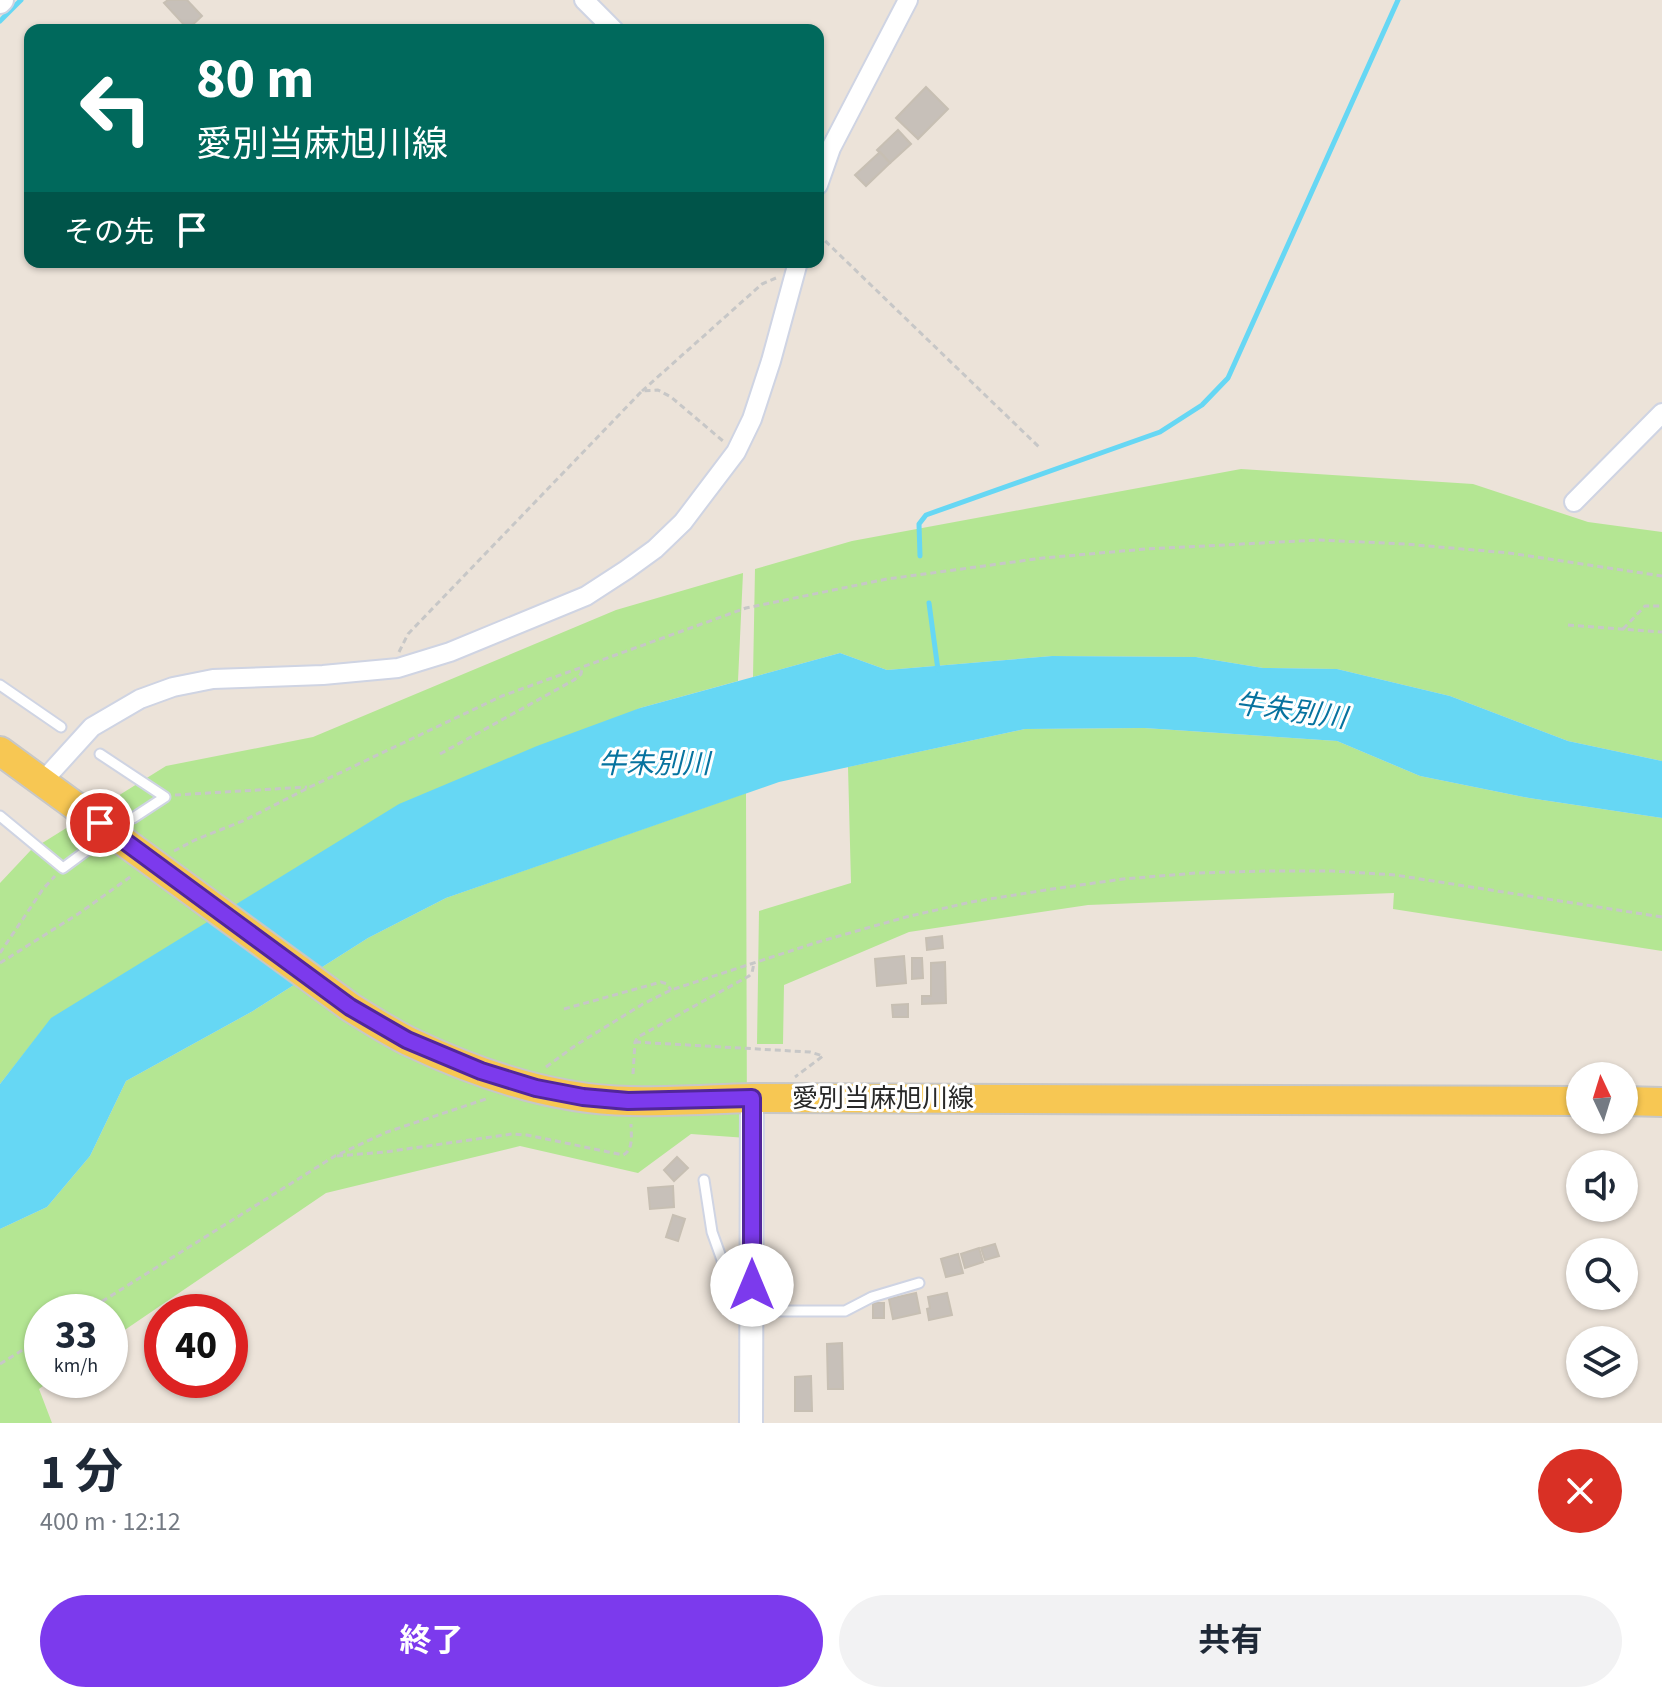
<!DOCTYPE html>
<html lang="ja">
<head>
<meta charset="utf-8">
<style>
	:root { --surface:#fff; --page:#f2f2f3; --text:#1f2937; --muted:#747a83; --accent:#7c3aed }
	body { margin:0; font-family:"Source Sans 3","Noto Sans JP",sans-serif; background:var(--page); color:var(--text); height:100vh; display:flex; flex-direction:column; font-size:30px; white-space:nowrap }
	* { box-sizing:border-box; margin:0 }
	p { font-size:26px; color:var(--muted) }
	.icon { flex:none; width:44px; height:44px; fill:none; stroke:currentColor; stroke-width:2; stroke-linecap:round; stroke-linejoin:round }
	.map { position:relative; height:1423px; overflow:hidden }
	.details { display:flex; flex-direction:column; background:var(--surface); flex:1 }
	.details>* { flex:none }
	.guide { position:absolute; left:24px; top:24px; width:800px; height:244px; border-radius:16px; box-shadow:0 2px 6px #0004; background:#00695c; color:#fff; overflow:hidden }
	.needle { width:52px; rotate:356deg }
	.tools { position:absolute; left:1566px; top:1062px; display:grid; gap:16px }
	.tools a { display:grid; place-items:center; width:72px; height:72px; border-radius:50%; background:var(--surface); box-shadow:0 2px 6px #0004; font-size:40px }
	.speed { position:absolute; left:24px; top:1294px; display:flex; gap:16px; font-size:40px; font-weight:700; text-align:center }
	.speed>* { display:grid; place-content:center; width:104px; height:104px; border-radius:50%; background:var(--surface); box-shadow:0 2px 6px #0004; line-height:1 }
	.speed small { font-size:20px; font-weight:400 }
	.speed .limit { border:12px solid #d22; background:#fff; color:#111 }
	.pin { position:absolute; display:grid; place-items:center; width:68px; height:68px; color:#fff; margin:-34px; border:4px solid #fff; border-radius:50%; box-shadow:0 2px 8px #0007 }
	.me { position:absolute; width:88px; margin:-44px; rotate:0deg; stroke-linejoin:round; filter:drop-shadow(0 0 6px #0008) }
	.turn { display:flex; align-items:center; gap:28px; height:168px; padding:0 40px; font-size:36px }
	.turn .icon { width:104px; height:104px; stroke-width:2.5 }
	.turn b { display:block; font-size:56px; line-height:68px }
	.then { display:flex; align-items:center; height:76px; padding:0 40px; background:#0003; gap:16px; font-size:30px }
	.round { display:grid; place-items:center; flex:none; width:84px; height:84px; border-radius:42px; background:var(--page) }
	.overview { display:flex; align-items:center; justify-content:space-between; height:136px; padding:0 40px }
	h1 { font-size:48px; font-weight:700; line-height:60px }
	.cta { display:flex; gap:16px; margin-top:auto; padding:16px 40px }
	.cta a { flex:1; height:92px; border-radius:48px; background:var(--accent); color:#fff; font-size:32px; font-weight:700; line-height:92px; text-align:center }
	.cta a+a { background:var(--page); color:var(--text) }
	.map>svg:first-child { display:block }
	.green { fill:#b4e693 }
	.water { fill:#66d7f4 }
	.lines { fill:none; stroke-linecap:round; stroke-linejoin:round }
	.stream { stroke:#66d7f4; stroke-width:5 }
	.building { fill:#c7c0b9; stroke:#c7bfb3; stroke-width:2 }
	.service-casing { stroke:#cfd4e3; stroke-width:13 }
	.minor-casing { stroke:#cfd4e3; stroke-width:22 }
	.tertiary-casing { stroke:#cfd4e3; stroke-width:26 }
	.primary-casing { stroke:#c7c7c7; stroke-width:32 }
	.path { stroke:#c7c7c7; stroke-width:3; stroke-dasharray:6 4; stroke-linecap:butt }
	.service { stroke:#fff; stroke-width:9 }
	.minor { stroke:#fff; stroke-width:18 }
	.tertiary { stroke:#fff; stroke-width:22 }
	.primary { stroke:#f7c753; stroke-width:28 }
	.route-casing { stroke:#51269a; stroke-width:20 }
	.route { stroke:#7c3aed; stroke-width:14 }
	.labels { text-anchor:middle; dominant-baseline:central; stroke-width:6; stroke-linejoin:round; paint-order:stroke }
	.street-label { font-size:26px; fill:#292929; stroke:#fff }
	.water-label { font-size:28px; font-style:italic; fill:#07739f; stroke:#fff }
</style>
</head>
<body>
<div class="map">
<svg width="1662" height="1423" viewBox="0 0 1662 1423">
	<rect width="100%" height="100%" fill="#ece3d9"/>
	<!-- green -->
	<g class="green">
		<path d="M1241,469L1473,484L1588,522L1662,532V761L1568,741L1450,696L1337,669L1263,668L1196,657L1052,656L887,670L840,653L753,677L755,569L852,541Z"/>
		<path d="M743,573L738,681L640,708L52,1018L0,1084V883L31,850L166,766L313,737L616,610Z"/>
		<path d="M1144,728L1337,741L1420,776L1529,798L1662,818V951L1393,909L1394,893L1088,905L909,932L784,985L783,1044H757L759,911L851,883L848,767L1025,729Z"/>
		<path d="M746,793L747,1138L691,1134L638,1173L520,1146L326,1193L110,1340V1312H42V1380H51L39,1389L52,1423H0V1229L47,1207L90,1156L126,1081L253,1011L368,938L446,898Z"/>
	</g>
	<!-- water -->
	<path class="water" d="M840,653L887,670L1052,656L1196,657L1263,668L1337,669L1450,696L1568,741L1662,761V818L1529,798L1420,776L1337,741L1144,728L1025,729L779,782L446,898L368,938L253,1011L126,1081L90,1156L47,1207L0,1229V1084L51,1018L399,804L537,746L640,708Z"/>
	<g class="lines">
		<!-- stream -->
		<g class="stream">
			<path d="M0,21L21,0"/>
			<path d="M920,556L919,524L926,515L1160,432L1202,405L1228,378L1398,0"/>
			<path d="M929,603L938,670"/>
		</g>
	</g>
	<!-- building -->
	<g class="building">
		<path d="M168,0H187L202,16L188,29L164,3Z"/>
		<path d="M926,87L948,109L918,139L896,118Z"/>
		<path d="M898,130L911,144L890,163L877,150Z"/>
		<path d="M880,152L890,163L866,186L855,175Z"/>
		<path d="M942,936L943,948L927,950L926,938Z"/>
		<path d="M904,956L906,983L877,986L875,959Z"/>
		<path d="M912,958H922L923,978L912,979Z"/>
		<path d="M945,962L946,1003L922,1004V996H931V963Z"/>
		<path d="M908,1004V1017H893L892,1005Z"/>
		<path d="M677,1157L688,1168L674,1181L664,1170Z"/>
		<path d="M673,1186L674,1207L650,1209L648,1188Z"/>
		<path d="M673,1215L685,1219L678,1241L666,1237Z"/>
		<path d="M995,1244L999,1256L985,1260L981,1248Z"/>
		<path d="M979,1248L983,1262L965,1268L961,1254Z"/>
		<path d="M958,1254L963,1273L946,1277L941,1259Z"/>
		<path d="M916,1293L920,1313L893,1319L889,1299Z"/>
		<path d="M947,1293L952,1315L929,1320L927,1309L930,1308L928,1297Z"/>
		<rect x="873" y="1303" width="11" height="15"/>
		<path d="M842,1343L843,1389H828L827,1344Z"/>
		<path d="M811,1376L812,1411H795V1377Z"/>
	</g>
	<g class="lines">
		<!-- service casing -->
		<g class="service-casing">
			<g id="service">
				<path d="M0,685L61,727"/>
				<path d="M100,754L165,797L133,818"/>
				<path d="M0,816L63,868L90,848"/>
				<path d="M704,1180L712,1232L726,1271L749,1283"/>
				<path d="M752,1311H845L872,1297L919,1283"/>
			</g>
		</g>
		<!-- minor casing -->
		<g class="minor-casing">
			<g id="minor">
				<path d="M584,0L614,30"/>
				<path d="M818,185L831,148L908,0"/>
				<path d="M1574,502L1662,413"/>
				<path d="M42,782L92,727L140,699L173,687L213,679L323,675L398,668L450,652L586,596L626,570L655,549L683,522L736,452L752,419L771,361L798,262"/>
			</g>
		</g>
		<!-- tertiary casing -->
		<g class="tertiary-casing">
			<g id="tertiary">
				<path d="M0,2L2,0"/>
				<path d="M751,1423L752,1098"/>
			</g>
		</g>
		<!-- primary casing -->
		<g class="primary-casing">
			<g id="primary">
				<path d="M0,751L350,1007C369,1019 388,1031 408,1041C475,1073 555,1100 630,1101C670,1102 711,1099 752,1098L1580,1101"/>
				<path d="M1624,1101L1662,1102"/>
			</g>
		</g>
		<!-- path -->
		<g class="path">
			<path d="M818,234L1039,447"/>
			<path d="M642,391L762,284L776,278"/>
			<path d="M1568,625L1662,632"/>
			<path d="M1623,629L1645,606H1662"/>
			<path d="M399,652L408,634L642,391L658,390L671,397L723,441"/>
			<path d="M440,754L574,680L581,674L582,668"/>
			<path d="M175,795L307,787"/>
			<path d="M174,851L195,840L245,820L310,787L502,696L746,608L887,579L1043,558L1146,549L1319,540L1405,544L1509,553L1662,576"/>
			<path d="M0,953L43,889L55,876"/>
			<path d="M0,963L78,914L133,875"/>
			<path d="M564,1009L661,982L667,984L671,990"/>
			<path d="M635,1042L810,1052L823,1056L795,1077"/>
			<path d="M546,1067L576,1045L643,1004L671,990L818,942L906,917L971,902L1052,889L1123,879L1196,873L1267,871H1333L1395,875L1662,917"/>
			<path d="M633,1074L635,1042L638,1037L749,976L752,973L754,963"/>
			<path d="M337,1156L385,1152L512,1134L527,1135L623,1155C634,1150 631,1134 631,1124"/>
			<path d="M85,1312L335,1156L387,1132L489,1098"/>
			<path d="M0,1364L42,1338"/>
		</g>
		<!-- service -->
		<use href="#service" class="service"/>
		<!-- minor -->
		<use href="#minor" class="minor"/>
		<!-- tertiary -->
		<use href="#tertiary" class="tertiary"/>
		<!-- primary -->
		<use href="#primary" class="primary"/>
	</g>
	<g class="lines">
		<!-- route casing -->
		<g class="route-casing">
			<path id="route" d="M100,823L350,1007L407,1040L481,1071L536,1088L583,1097L628,1101L752,1098V1285"/>
		</g>
		<!-- route -->
		<use href="#route" class="route"/>
	</g>
	<g class="labels">
		<!-- street labels -->
		<g class="street-label">
			<text x="883" y="1098">愛別当麻旭川線</text>
		</g>
		<!-- water labels -->
		<g class="water-label">
			<text transform="translate(1291 711) rotate(8)">牛朱別川</text>
			<text x="654" y="764">牛朱別川</text>
		</g>
	</g>
</svg>
<div class="tools">
<a><svg class="needle" viewBox="-14 -14 28 28"><path d="M0-13l5 13h-10z" fill="#e53935"/><path d="M0 13l5-13h-10z" fill="#747a83"/></svg></a>
<a><svg class="icon" aria-label="sound" viewBox="0 0 24 24"><path d="M4 9h4l5-4v14l-5-4H4zM17 9q2 3 0 6"/></svg></a>
<a><svg class="icon" aria-label="search" viewBox="0 0 24 24"><circle cx="10" cy="10" r="6"/><path d="M15 15l6 6"/></svg></a>
<a><svg class="icon" aria-label="layers" viewBox="0 0 24 24"><path d="M12 4l9 5-9 5-9-5zM3 14l9 5 9-5"/></svg></a>
</div>
<div class="speed"><div>33<small>km/h</small></div><div class="limit">40</div></div>
<div class="pin" style="left:100px;top:823px;background:#d93025"><svg class="icon" aria-label="arrive" viewBox="0 0 24 24"><path d="M6 21V4h12l-3 4 3 4H6"/></svg></div>
<svg class="me" style="left:752px;top:1285px" viewBox="-20 -20 40 40"><circle r="19" fill="#fff"/><path d="M0-13L10 11 0 6-10 11z" fill="#7c3aed"/></svg>
<div class="guide">
<div class="turn"><svg class="icon" aria-label="left" viewBox="0 0 24 24"><path d="M17 20v-9H6M10 6l-5 5 5 5"/></svg><div><b>80 m</b>愛別当麻旭川線</div></div>
<div class="then">その先<svg class="icon" aria-label="arrive" viewBox="0 0 24 24"><path d="M6 21V4h12l-3 4 3 4H6"/></svg></div>
</div>
</div>
<section class="details">
<div class="overview"><div><h1>1 分</h1><p>400 m · 12:12</p></div><a class="round" style="background:#d93025;color:#fff"><svg class="icon" aria-label="close" viewBox="0 0 24 24"><path d="M6 6l12 12M18 6L6 18"/></svg></a></div>
<div class="cta"><a>終了</a><a>共有</a></div>
</section>
</body>
</html>
